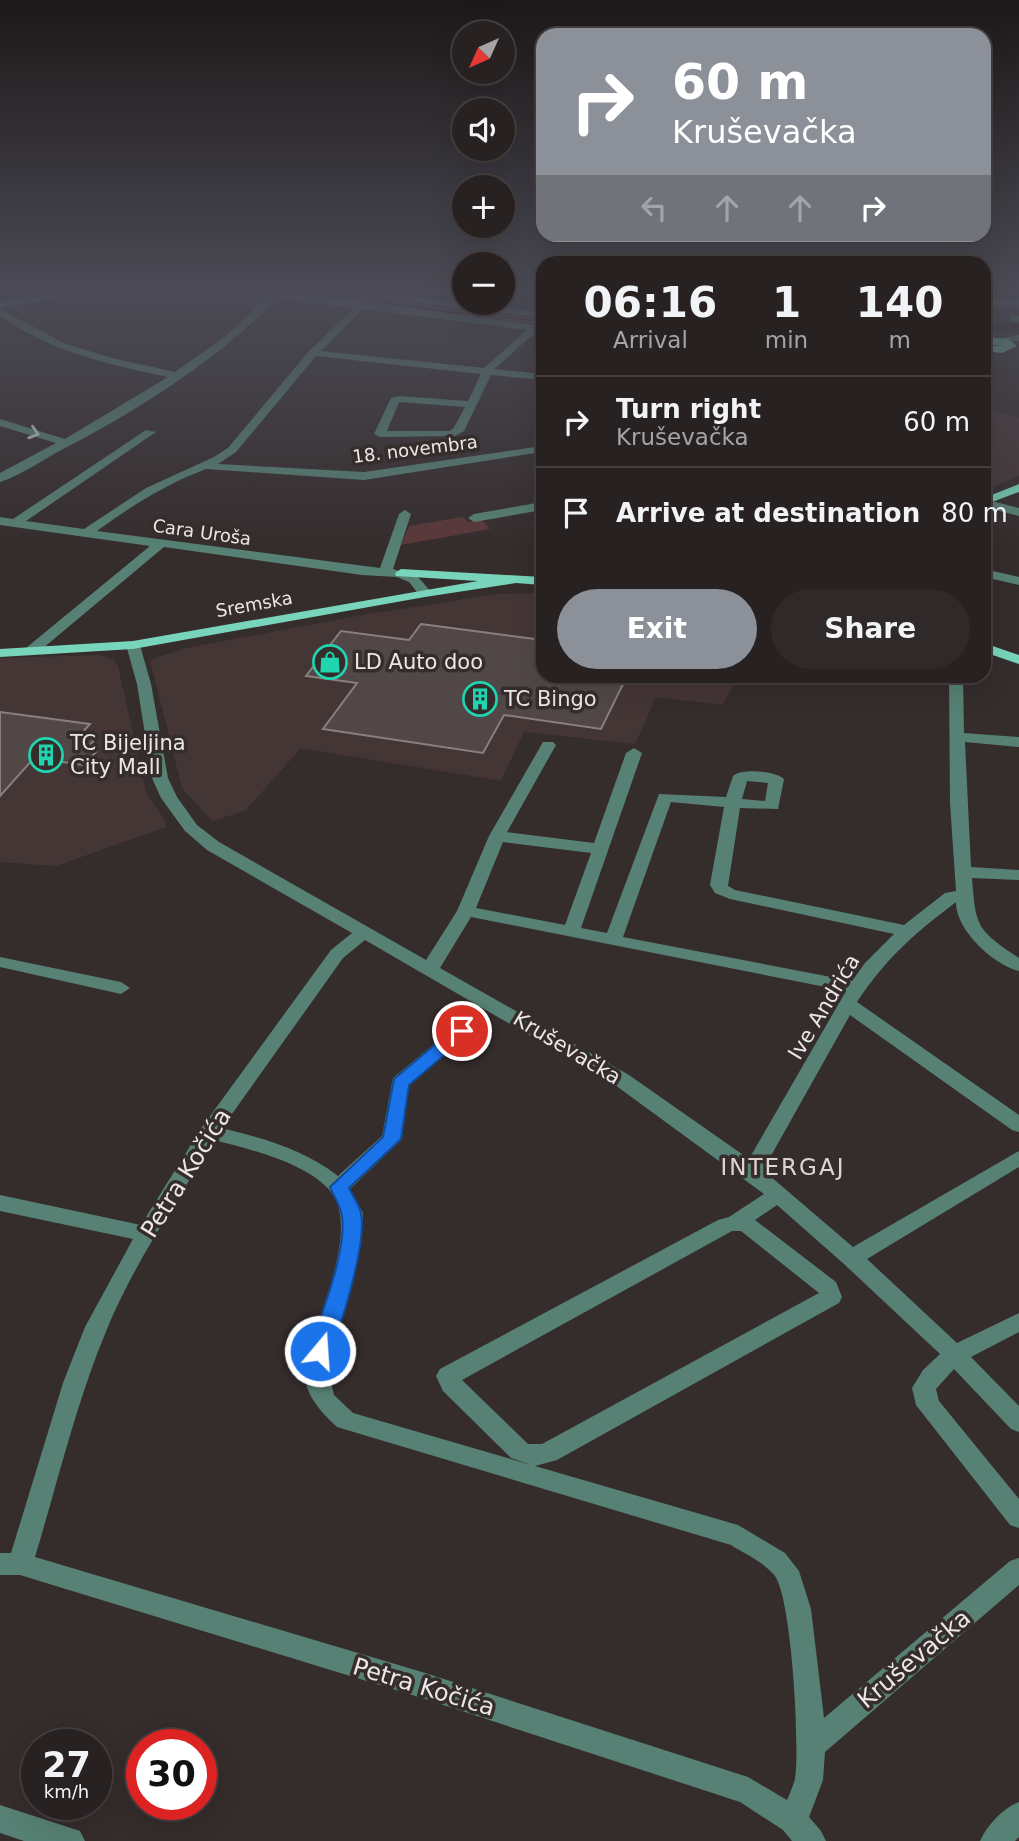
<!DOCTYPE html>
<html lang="en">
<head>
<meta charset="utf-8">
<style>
	:root { --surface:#282121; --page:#30292a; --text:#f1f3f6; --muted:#a5a3a5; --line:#443e3f; --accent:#8c9099 }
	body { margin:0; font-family:"DejaVu Sans",sans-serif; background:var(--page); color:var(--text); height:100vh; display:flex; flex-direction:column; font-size:26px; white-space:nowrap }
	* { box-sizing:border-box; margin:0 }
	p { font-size:23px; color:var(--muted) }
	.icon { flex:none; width:38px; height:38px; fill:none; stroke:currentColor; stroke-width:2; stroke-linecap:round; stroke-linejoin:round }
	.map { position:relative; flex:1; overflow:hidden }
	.drawer { position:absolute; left:536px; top:256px; width:455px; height:427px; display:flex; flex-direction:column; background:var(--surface); border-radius:21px; box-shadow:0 7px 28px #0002,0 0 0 2px var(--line) }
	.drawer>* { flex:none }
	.banner { position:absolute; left:536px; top:28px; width:455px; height:214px; border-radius:21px; box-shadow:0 7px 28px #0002,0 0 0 2px var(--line); background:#8c9099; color:#fff; overflow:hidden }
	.needle { width:46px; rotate:225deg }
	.controls { position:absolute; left:452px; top:21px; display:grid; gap:14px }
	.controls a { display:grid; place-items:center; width:63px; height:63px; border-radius:50%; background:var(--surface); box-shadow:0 7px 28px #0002,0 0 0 2px var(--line); font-size:35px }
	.speed { position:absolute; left:21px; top:1729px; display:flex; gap:14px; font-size:35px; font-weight:700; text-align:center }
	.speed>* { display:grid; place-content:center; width:91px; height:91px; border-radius:50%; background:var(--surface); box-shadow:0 7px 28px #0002,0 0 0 2px var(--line); line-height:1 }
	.speed small { font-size:18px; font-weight:400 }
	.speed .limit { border:10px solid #d22; background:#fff; color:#111 }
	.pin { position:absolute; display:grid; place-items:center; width:60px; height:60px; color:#fff; margin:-30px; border:4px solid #fff; border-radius:50%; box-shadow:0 2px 7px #0007 }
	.me { position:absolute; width:77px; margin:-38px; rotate:18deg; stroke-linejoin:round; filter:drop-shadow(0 0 5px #0008) }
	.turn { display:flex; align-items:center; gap:24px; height:147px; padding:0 21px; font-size:32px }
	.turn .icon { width:91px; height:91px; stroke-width:2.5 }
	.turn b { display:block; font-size:49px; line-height:60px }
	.lanes { display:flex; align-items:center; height:66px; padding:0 21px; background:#0003; justify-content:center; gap:35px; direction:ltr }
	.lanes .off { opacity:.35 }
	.eta { display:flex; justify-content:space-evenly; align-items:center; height:119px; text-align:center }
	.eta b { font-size:42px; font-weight:700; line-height:49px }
	.primary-button { display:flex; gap:14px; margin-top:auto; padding:14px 21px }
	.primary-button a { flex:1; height:80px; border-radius:42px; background:var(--accent); color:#fff; font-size:28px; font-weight:700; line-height:80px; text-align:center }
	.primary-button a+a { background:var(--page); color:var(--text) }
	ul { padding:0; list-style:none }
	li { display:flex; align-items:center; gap:21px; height:91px; padding:0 21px; border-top:2px solid var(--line) }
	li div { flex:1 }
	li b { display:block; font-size:26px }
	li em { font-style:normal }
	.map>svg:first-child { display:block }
	.built { fill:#453636 }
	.green { fill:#5a3839 }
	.water { fill:#2e0e11; stroke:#674f51; stroke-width:2 }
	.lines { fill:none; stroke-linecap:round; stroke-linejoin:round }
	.canal { fill:#2e0e11; fill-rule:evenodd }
	.building { fill:#514747; stroke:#8a7f7e; stroke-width:2 }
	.minor { fill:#578174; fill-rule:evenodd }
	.major { fill:#78d4ba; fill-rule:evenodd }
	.oneway { stroke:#c7cdca }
	.route { fill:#1a73e8; stroke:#114b97; stroke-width:2 }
	.labels { text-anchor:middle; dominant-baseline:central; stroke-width:7; stroke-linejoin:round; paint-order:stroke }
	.far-street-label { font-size:18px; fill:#ece6e6; stroke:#352c2c }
	.poi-label { font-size:21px; fill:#ece6e6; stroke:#352c2c; text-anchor:start }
	.street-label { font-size:21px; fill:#ece6e6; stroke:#352c2c }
	.neighbourhood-label { font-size:23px; letter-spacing:2px; fill:#e0d3d3; stroke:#352c2c }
	.near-street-label { font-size:24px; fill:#ece6e6; stroke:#352c2c }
</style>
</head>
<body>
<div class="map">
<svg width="1019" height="1841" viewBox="0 0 1019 1841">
	<rect width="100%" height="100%" fill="#352c2c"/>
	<!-- built -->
	<g class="built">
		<path d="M984,409L1019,418V476L984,490Z"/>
		<path d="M542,593V676H739L722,705L656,697L635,744L524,732L501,781L301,748L245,811L212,821L182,788L150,660L186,648L363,615L498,594Z"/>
		<path d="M100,655L114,660L118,666L146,792L166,822V827L56,866L0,862V658Z"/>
	</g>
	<!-- green -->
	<path class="green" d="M463,517L468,522L482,520L490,529L401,545L409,526Z"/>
	<!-- water -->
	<path class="water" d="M303,293H330L486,315L542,319V323L450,314Z"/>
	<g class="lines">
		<!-- canal -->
		<path class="canal" d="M1019,323V331H984V324Z"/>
	</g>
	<!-- building -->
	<g class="building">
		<path d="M421,624L542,640V676H627L601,729L504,715L483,753L323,729L357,683L306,676L341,631L409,640Z"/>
		<path d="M0,712L90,724L79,736L95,739L86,750L96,752L84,765L34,758L0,796Z"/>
	</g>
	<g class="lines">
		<!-- minor -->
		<g class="minor">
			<path d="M65,293H88L0,308V302Z"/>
			<path d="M256,293H280L362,302L542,326V332L537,331L494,369L542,374V380L491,375L464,431L455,436L380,437L374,434L391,398L399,396L468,401L481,374L316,356L236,452L218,464L364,472L542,446V452L364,480L206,469C166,484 131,506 97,531L380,568L399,514L405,510L411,514L393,569L418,577L432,593L425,597L420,596L409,582L397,577L362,575L164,547L36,654H26V648L150,546L0,525V517L13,519L146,430L156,432L26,521L84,529L146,488L214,457L228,448L309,351L354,308L277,298C223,356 137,411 67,447C45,458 24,474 0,482V473L56,443L0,426V419L65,439L168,377C109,365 50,351 0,316V309L66,344L112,358L175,372L226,336L267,297ZM363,309L527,330L484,368L321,351ZM399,402L465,407L453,429L449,431H387Z"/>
			<path d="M357,293H383L542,312V318L362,296Z"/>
			<path d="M1019,299V305L984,306V300Z"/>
			<path d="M1013,316H1019V322L1010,321V317Z"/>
			<path d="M1019,335V341L999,343L994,340Z"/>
			<path d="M984,499L1019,508V516L984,507Z"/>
			<path d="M542,502V510L474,522L468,518L474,514Z"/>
			<path d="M984,569L1019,577V585L984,577Z"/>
			<path d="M133,641L140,645L151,684L168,778L177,797L197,825L219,842L426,960L457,911L489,836L543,742H553L556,745L507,832L594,843L626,753L634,748L642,753L581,928L607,933L659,794L726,797L733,776C742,768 775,771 784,779L778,809L740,808L728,886L735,890L904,925L945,893L956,891L950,803L949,676H963L964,733L1019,737V747L965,742L971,867L1019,870V880L972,878C976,927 976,929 1019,958V971C993,965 955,929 956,902C914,934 887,957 857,1002L1019,1115V1132L1012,1130L850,1015L763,1170L853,1247L1019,1151V1167L867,1259L957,1343L1019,1313V1332L971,1357L1019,1406V1432L1011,1429L954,1369L936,1389L939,1401L1019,1499V1528L1010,1525L916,1405L912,1388L923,1370L940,1354L844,1264L777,1205L755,1220L836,1282L842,1297L839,1303L557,1460L535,1466L738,1525L785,1553L799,1571L811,1609L824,1718L1010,1561L1019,1558V1585L825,1752L823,1780L809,1817L821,1831L826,1841H792L783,1830L740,1802L422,1698L20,1575H0V1553H11L63,1383L85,1327L133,1239L0,1211V1195L141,1225L202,1127L331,950L352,933L207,850L185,831L161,798L152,778L137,684L126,645ZM747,781L768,783L765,801L742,799ZM671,802L724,807L710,885L715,893L730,899L894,934L865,963L852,981L623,937ZM503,842L591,853L565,925L476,908ZM471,917L846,991L749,1159L629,1075L440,968ZM365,940L615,1085L764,1194L729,1217L718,1220L440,1369L436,1376L443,1391L511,1458L531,1465L353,1413L334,1395L327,1367L352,1287L361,1244L363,1213L350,1189L402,1139L409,1085L469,1035L471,1031L469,1027H455L393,1078L382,1136L338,1176C303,1149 265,1139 222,1128L343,958ZM214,1140C249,1149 308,1163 331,1192C357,1225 325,1301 313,1337C310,1346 304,1358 304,1368C304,1394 319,1410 337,1427L731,1545C745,1554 764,1562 775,1576C792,1601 800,1748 795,1779C793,1786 790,1793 787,1800L748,1777L422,1672L35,1557C58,1481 76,1403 107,1329C133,1265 178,1200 214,1140ZM732,1231H741L819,1293L542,1444H528L462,1380Z"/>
			<path d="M0,957L121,982L130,988L121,994L0,967Z"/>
			<path d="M1019,1802V1837L1015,1841H980C987,1825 1003,1808 1019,1802Z"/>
			<path d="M0,1805L80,1831L85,1841H24L0,1833Z"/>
		</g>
		<!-- major -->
		<g class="major">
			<path d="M984,337L1008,339L1017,346L1002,353L984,351V345L1004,346L984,343Z"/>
			<path d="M1019,484V492L984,505V498Z"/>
			<path d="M401,569L542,577V585L516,583L425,597L133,649L0,657V649L133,641L478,581L396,576L395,573Z"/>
			<path d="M984,643L1019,655V664L984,652Z"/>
		</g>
	</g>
	<!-- one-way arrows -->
	<defs><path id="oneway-chevron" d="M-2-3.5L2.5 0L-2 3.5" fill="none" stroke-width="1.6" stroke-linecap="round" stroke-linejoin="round" transform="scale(1.75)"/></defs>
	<use class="oneway" href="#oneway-chevron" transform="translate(34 433) rotate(17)"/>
	<!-- sky -->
	<linearGradient id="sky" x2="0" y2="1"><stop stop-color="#1d1818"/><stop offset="0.53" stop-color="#4b4b56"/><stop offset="1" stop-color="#4b4b56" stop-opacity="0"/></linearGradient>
	<rect width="1019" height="550" fill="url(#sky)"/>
	<!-- route -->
	<path class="route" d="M462,1026L470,1031L468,1035L409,1085L401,1139L349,1188C353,1196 359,1205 361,1213C367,1242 341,1330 327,1357L320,1359L312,1357L309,1351C320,1318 350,1244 341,1212C339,1203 333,1195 330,1187L383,1137L394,1079L456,1027Z"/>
	<!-- icons -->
	<defs>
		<g id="shop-ring" transform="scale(1.75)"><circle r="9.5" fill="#352c2c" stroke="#20d5b0" stroke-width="1.5"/><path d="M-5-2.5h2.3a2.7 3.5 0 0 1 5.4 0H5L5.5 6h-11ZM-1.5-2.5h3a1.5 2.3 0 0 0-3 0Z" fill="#20d5b0"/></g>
		<g id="building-ring" transform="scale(1.75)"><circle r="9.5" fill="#352c2c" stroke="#20d5b0" stroke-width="1.5"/><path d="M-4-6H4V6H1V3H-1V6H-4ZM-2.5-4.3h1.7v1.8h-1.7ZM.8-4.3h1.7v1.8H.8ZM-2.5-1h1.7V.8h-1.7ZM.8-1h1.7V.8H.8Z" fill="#20d5b0"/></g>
	</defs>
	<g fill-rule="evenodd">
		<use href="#shop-ring" x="330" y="662"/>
		<use href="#building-ring" x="480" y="699"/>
		<use href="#building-ring" x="46" y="755"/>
	</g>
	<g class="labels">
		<!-- far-street labels -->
		<g class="far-street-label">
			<text transform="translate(415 449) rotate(-7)">18. novembra</text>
			<text transform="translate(202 532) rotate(8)">Cara Uroša</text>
			<text transform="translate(254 604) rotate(-10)">Sremska</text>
		</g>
		<!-- poi labels -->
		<g class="poi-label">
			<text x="354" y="662">LD Auto doo</text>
			<text x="504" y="699">TC Bingo</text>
			<text x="70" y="743">TC Bijeljina<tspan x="70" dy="24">City Mall</tspan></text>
		</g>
		<!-- street labels -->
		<g class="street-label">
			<text transform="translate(824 1007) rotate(-59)">Ive Andrića</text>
			<text transform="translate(567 1048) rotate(31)">Kruševačka</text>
		</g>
		<!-- neighbourhood labels -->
		<g class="neighbourhood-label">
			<text x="783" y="1167">INTERGAJ</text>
		</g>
		<!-- near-street labels -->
		<g class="near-street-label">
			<text transform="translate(186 1173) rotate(-58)">Petra Kočića</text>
			<text transform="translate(914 1659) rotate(-40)">Kruševačka</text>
			<text transform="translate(424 1687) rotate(17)">Petra Kočića</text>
		</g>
	</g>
</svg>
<div class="controls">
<a><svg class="needle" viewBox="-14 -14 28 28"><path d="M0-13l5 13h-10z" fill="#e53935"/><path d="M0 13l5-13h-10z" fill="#a5a3a5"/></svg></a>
<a><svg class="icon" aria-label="sound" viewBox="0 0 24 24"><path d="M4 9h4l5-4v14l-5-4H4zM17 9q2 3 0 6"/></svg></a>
<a>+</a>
<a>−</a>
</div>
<div class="speed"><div>27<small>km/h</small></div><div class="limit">30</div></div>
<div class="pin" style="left:462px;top:1031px;background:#d93025"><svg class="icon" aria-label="arrive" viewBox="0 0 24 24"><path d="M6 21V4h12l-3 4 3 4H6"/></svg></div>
<svg class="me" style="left:320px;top:1351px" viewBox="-20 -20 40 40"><circle r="17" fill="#1a73e8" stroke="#fff" stroke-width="3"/><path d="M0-11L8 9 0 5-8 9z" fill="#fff"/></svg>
<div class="banner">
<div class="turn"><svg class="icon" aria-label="right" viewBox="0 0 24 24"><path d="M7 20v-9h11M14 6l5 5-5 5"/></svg><div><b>60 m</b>Kruševačka</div></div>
<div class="lanes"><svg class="icon off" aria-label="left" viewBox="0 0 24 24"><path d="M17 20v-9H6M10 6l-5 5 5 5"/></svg><svg class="icon off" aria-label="ahead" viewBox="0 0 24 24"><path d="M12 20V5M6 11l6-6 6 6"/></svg><svg class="icon off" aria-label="ahead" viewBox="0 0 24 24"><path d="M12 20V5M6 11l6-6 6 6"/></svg><svg class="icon" aria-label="right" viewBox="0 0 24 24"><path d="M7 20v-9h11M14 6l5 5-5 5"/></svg></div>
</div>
<section class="drawer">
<div class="eta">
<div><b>06:16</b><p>Arrival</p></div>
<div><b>1</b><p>min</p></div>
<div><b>140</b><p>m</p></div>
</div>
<ul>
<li><svg class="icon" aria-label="right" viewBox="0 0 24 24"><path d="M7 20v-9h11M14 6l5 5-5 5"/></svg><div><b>Turn right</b><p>Kruševačka</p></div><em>60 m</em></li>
<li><svg class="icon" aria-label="arrive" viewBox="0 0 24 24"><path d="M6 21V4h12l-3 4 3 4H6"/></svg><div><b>Arrive at destination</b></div><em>80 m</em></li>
</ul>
<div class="primary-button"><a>Exit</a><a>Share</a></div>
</section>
</div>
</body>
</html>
